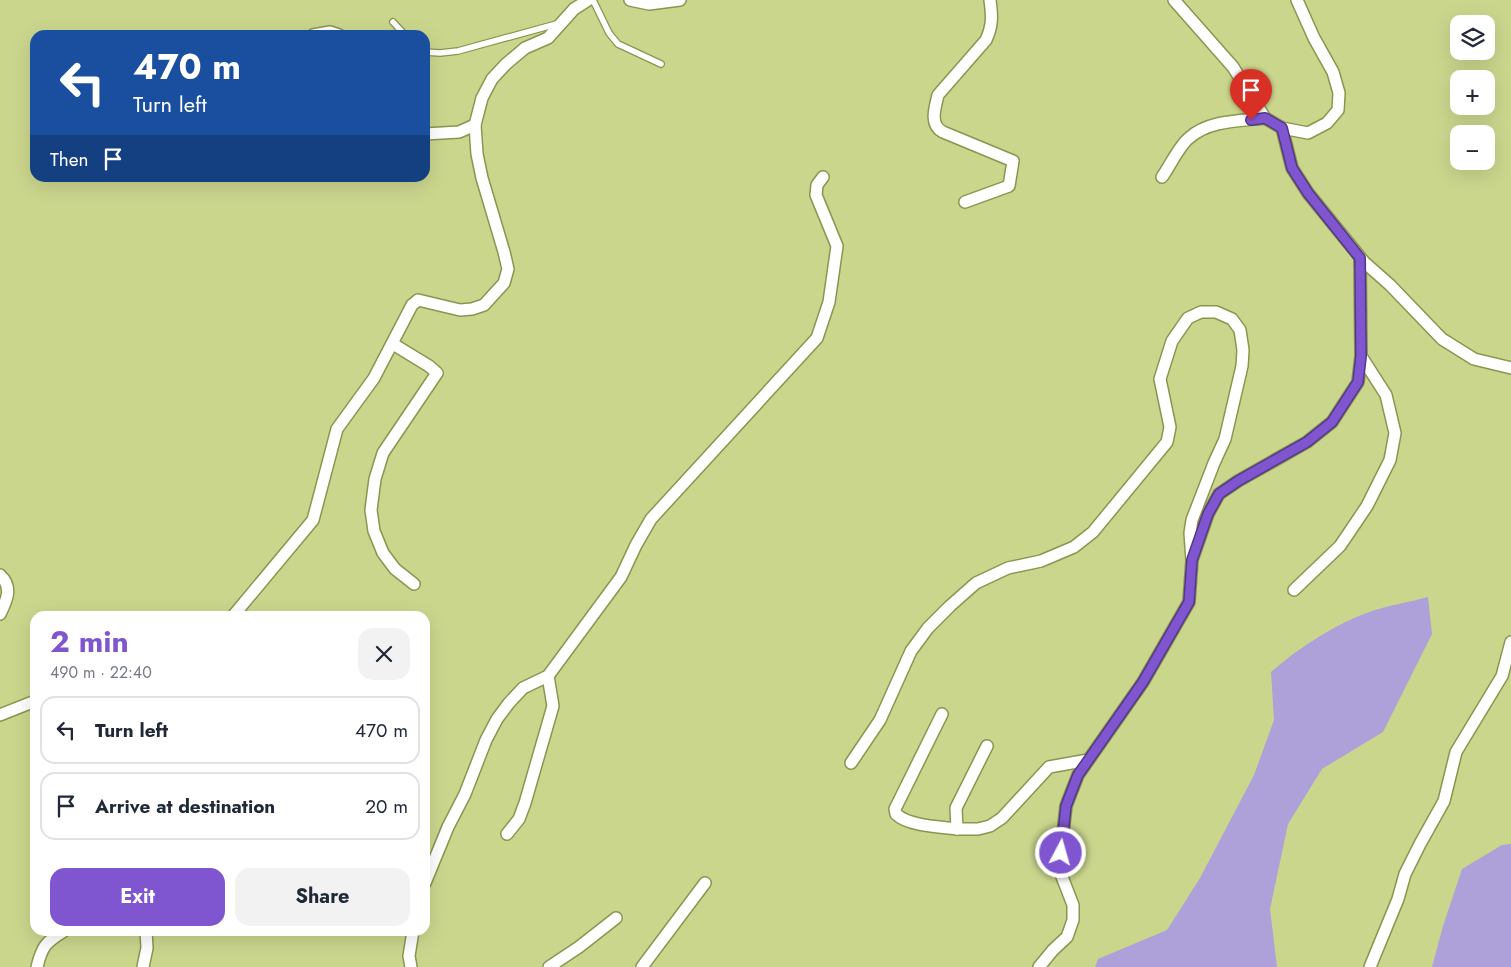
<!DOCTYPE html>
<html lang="en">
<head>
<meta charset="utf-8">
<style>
	:root { --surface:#fff; --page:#f2f2f3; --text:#1f2937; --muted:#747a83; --line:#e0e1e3; --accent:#7f56cf }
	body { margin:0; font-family:Jost,sans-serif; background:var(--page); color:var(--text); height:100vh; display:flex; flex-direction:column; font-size:19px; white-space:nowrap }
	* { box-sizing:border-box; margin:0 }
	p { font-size:16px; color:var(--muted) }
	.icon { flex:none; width:28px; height:28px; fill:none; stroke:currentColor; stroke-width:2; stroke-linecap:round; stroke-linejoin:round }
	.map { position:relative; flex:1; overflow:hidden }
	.drawer { position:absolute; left:30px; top:611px; width:400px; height:325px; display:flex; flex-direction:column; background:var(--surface); border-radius:15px; box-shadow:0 5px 20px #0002 }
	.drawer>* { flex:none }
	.banner { position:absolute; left:30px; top:30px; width:400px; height:152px; border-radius:15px; box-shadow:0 5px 20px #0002; background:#1a4fa0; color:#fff; overflow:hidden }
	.buttons { position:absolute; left:1450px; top:15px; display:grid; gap:10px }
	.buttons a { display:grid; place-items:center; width:45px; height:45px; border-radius:10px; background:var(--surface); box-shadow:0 5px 20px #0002; font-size:25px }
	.pin { position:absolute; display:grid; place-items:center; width:42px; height:42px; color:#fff; margin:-51px -21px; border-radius:50% 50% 50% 0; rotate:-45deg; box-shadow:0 0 5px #0007 }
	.pin .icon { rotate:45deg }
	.me { position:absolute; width:55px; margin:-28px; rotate:6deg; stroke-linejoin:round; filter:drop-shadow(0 0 4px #0008) }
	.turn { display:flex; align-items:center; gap:18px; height:105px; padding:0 20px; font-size:22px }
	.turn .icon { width:65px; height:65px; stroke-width:2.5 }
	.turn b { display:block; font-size:35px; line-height:42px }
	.then { display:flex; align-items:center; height:48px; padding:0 20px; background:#0003; gap:10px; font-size:19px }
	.round { display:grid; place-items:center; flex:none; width:52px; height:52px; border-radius:15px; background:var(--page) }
	.summary { display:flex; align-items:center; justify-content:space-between; height:85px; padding:0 20px }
	h1 { font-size:30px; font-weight:700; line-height:38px; color:var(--accent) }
	.action { display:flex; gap:10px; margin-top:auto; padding:10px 20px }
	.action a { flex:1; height:58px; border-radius:15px; background:var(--accent); color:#fff; font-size:20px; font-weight:700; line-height:58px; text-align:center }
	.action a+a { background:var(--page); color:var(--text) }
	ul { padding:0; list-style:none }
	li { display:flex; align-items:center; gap:15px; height:68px; margin:0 10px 8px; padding:0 10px; border:2px solid var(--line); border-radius:15px }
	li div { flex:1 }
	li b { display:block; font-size:19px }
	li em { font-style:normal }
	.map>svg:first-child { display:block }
	.green { fill:#aea0d8 }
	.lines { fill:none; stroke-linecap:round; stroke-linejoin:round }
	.service-casing { stroke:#8b954e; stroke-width:8 }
	.minor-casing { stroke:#8b954e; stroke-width:14 }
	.service { stroke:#fff; stroke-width:5.5 }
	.minor { stroke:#fff; stroke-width:11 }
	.route-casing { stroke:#533887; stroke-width:12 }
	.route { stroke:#7f56cf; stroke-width:9 }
</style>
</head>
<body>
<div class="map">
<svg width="1511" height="967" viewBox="0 0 1511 967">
	<rect width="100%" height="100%" fill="#cbd68d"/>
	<!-- green -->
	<g class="green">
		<path d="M1428,597L1432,634L1383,732L1322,769L1288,824L1270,909L1277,967H1095L1098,959L1167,930L1200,878L1254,775L1274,720L1271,672C1301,646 1335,624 1372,611C1390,605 1410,602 1428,597Z"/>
		<path d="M1511,844V967H1432L1443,926L1462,869L1502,845Z"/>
	</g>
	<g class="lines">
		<!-- service casing -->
		<g class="service-casing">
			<g id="service">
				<path d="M593,0L609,33L618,44L661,64"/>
				<path d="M393,22L405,35"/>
				<path d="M425,52L440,53L458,51L560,23"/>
			</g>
		</g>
		<!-- minor casing -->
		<g class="minor-casing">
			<g id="minor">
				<path d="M630,0L649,4L680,0"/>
				<path d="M1174,0L1233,67L1265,118L1282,128L1308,133L1327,123L1338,110L1339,93L1333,72L1314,38L1297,0"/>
				<path d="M313,35L330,32L339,35"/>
				<path d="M1282,128L1292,168L1308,193L1364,262L1390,285L1442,339L1474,359L1511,368"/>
				<path d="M425,134L459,132L475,125"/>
				<path d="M1162,177C1170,166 1179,146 1189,138C1209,120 1240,121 1265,118"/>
				<path d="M965,202L1009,186L1013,161L943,132C929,125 935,108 938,95L986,40C993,25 992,15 990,0"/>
				<path d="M393,344L429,366L437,373L383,453L375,479L371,510L374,531L383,553L395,569L414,584"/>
				<path d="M0,575C13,587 7,600 0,614"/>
				<path d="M1294,590L1340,546L1367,506L1390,460L1395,433L1386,395L1361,356"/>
				<path d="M233,616L313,520L337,429L374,378L412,305L418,300L460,310L472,309L484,305L504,283L508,269L504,252L482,178L477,154L475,125L482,98L492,79L506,64L525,48L548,38L574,9L588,0"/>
				<path d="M942,714L899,801L895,809L896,814C908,826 940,827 957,829"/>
				<path d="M0,715L35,701"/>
				<path d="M987,746L956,808L957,829H978L990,826L1002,818L1049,767L1088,760"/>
				<path d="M851,763L880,720L911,651L928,628L950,606L976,583L1008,568L1041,561L1074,547L1093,532L1167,442L1170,427L1160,379L1172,341L1188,318L1201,312H1216L1232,319L1240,330L1243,350L1242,366L1225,439L1214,463L1192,520L1190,533L1192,560"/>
				<path d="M507,834L519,819L525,803L553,706L548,676"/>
				<path d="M425,883L448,827L465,794L486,740L497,719L509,703L523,688L548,676L621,577L636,545L651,519L817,338L829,302L837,246L816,195L817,185L823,177"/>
				<path d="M37,967C42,946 46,942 64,931"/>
				<path d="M143,967L147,948L146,931"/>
				<path d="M411,967L409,956L413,931"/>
				<path d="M549,967L579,947L616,918"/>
				<path d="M642,967L705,883"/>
				<path d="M1039,967L1053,950L1067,937L1073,920V905L1059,869L1066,806L1078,775L1143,682L1189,602L1192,560L1208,514L1219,494L1238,481L1307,442L1332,422L1358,382L1361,356L1360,258"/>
				<path d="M1370,967L1398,899L1405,874L1420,844L1444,801L1456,752L1502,676L1511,642"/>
			</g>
		</g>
		<!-- service -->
		<use href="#service" class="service"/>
		<!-- minor -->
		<use href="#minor" class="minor"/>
	</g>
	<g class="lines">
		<!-- route casing -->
		<g class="route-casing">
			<path id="route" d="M1061,853L1066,806L1078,775L1143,682L1189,602L1192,560L1208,514L1219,494L1238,481L1307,442L1332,422L1358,382L1361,356L1360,258L1308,193L1292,168L1282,128L1265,118L1251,120"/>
		</g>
		<!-- route -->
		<use href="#route" class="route"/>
	</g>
</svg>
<div class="buttons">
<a><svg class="icon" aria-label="layers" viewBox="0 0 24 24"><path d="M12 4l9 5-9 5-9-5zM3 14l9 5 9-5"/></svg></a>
<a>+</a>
<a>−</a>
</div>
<div class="pin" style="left:1251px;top:120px;background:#d93025"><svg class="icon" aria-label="arrive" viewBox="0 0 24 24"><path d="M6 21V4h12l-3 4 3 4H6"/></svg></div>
<svg class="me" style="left:1061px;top:853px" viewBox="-20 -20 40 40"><circle r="17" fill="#7f56cf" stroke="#fff" stroke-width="3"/><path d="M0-11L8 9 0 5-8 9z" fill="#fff"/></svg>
<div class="banner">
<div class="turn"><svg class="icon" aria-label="left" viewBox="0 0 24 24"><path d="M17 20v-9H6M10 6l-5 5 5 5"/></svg><div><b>470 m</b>Turn left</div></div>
<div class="then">Then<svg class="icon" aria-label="arrive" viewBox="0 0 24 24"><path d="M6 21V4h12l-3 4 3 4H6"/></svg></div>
</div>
<section class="drawer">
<div class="summary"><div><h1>2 min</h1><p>490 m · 22:40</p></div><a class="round"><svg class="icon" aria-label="close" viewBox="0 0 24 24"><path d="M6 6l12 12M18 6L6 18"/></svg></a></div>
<ul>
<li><svg class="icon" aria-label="left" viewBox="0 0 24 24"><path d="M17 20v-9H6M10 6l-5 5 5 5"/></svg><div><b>Turn left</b></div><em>470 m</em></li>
<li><svg class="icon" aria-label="arrive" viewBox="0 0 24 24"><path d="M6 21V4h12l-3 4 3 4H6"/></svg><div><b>Arrive at destination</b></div><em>20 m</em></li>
</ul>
<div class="action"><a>Exit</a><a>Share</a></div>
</section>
</div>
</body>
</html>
